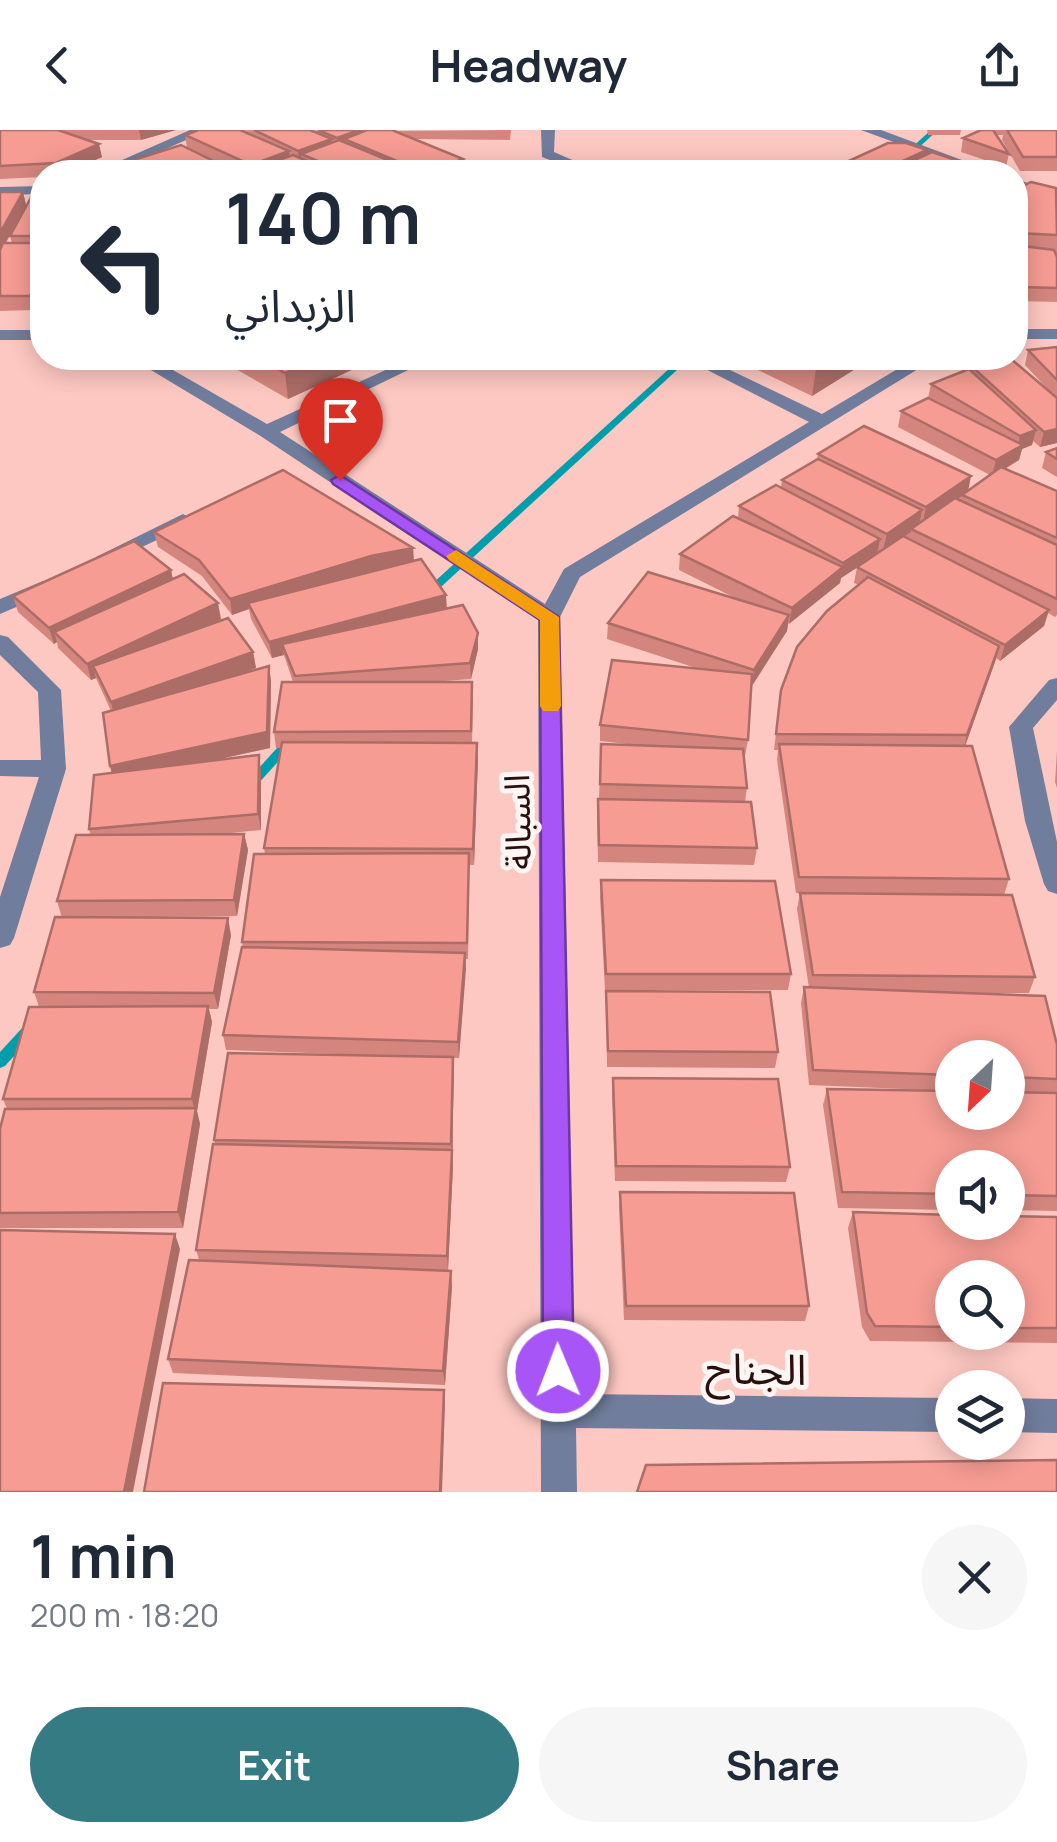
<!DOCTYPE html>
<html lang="en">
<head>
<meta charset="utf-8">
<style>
	:root { --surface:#fff; --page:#f6f6f7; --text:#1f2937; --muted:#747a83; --accent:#347b84 }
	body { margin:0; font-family:Manrope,"Noto Sans Arabic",sans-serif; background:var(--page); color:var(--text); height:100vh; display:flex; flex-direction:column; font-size:38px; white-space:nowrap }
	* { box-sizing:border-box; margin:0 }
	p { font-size:32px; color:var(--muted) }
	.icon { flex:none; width:55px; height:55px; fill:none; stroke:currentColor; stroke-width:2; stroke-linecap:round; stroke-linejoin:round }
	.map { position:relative; height:1362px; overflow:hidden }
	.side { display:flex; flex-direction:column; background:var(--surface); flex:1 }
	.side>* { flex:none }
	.hud { position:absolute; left:30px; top:30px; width:998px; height:210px; border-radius:40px; box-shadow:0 5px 25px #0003; background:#fff; color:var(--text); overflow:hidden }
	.needle { width:65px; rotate:205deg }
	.tools { position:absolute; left:935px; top:910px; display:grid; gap:20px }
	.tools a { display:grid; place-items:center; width:90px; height:90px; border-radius:50%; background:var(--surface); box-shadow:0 5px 25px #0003; font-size:50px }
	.pin { position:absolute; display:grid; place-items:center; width:85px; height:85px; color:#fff; margin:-102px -42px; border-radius:50% 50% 50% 0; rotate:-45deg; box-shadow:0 0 10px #0007 }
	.pin .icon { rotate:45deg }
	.me { position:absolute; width:110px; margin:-55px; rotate:359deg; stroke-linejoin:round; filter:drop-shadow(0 0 8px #0008) }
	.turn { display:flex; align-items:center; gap:35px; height:210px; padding:0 30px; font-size:45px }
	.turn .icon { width:130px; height:130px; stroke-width:2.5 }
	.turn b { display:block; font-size:70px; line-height:85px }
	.round { display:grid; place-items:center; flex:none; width:105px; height:105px; border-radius:52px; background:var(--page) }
	.summary { display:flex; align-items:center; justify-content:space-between; height:170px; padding:0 30px }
	h1 { font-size:60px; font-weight:700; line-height:75px }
	.primary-button { display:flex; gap:20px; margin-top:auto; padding:20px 30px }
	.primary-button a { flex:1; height:115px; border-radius:60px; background:var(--accent); color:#fff; font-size:40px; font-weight:700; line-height:115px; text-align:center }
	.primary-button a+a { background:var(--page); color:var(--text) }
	header { display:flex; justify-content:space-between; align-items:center; height:130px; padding:0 30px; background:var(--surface); font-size:45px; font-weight:700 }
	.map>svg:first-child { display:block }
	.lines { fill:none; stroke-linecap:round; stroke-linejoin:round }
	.stream { fill:#009eac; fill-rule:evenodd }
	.minor { fill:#707d9c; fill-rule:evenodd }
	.wall { fill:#d4867e; fill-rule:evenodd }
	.shaded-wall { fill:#ac6d67 }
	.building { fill:#f69c93; stroke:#ac6d67; stroke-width:2.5 }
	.route { fill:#a855f7; stroke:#6d37a1; stroke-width:2.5 }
	.slow { fill:#f59e0b }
	.labels { text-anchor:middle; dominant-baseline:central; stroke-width:10; stroke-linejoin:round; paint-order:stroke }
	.street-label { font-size:35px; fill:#27100e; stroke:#fdf6f5 }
	.near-street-label { font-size:42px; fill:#27100e; stroke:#fdf6f5 }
</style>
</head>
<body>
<header><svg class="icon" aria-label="back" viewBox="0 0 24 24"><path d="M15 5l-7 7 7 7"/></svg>Headway<svg class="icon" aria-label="share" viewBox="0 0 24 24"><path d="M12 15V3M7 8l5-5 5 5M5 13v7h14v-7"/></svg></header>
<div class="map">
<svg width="1057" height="1362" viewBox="0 0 1057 1362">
	<rect width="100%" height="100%" fill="#fec8c2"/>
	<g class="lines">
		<!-- stream -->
		<g class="stream">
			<path d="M931,0H938L892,42H885Z"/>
			<path d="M681,228H690L430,467H422L421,465L422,463Z"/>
			<path d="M290,607L294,608L296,611L294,614L257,655H249L247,652L249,649L286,608Z"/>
			<path d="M28,895L33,897L35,901L33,905L5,936L0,938V922L23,897Z"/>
		</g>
		<!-- minor -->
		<g class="minor">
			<path d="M190,0H209L113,42H95Z"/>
			<path d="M541,0H555L554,22L600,42H581L542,27Z"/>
			<path d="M861,0H881L994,42H975Z"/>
			<path d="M42,56V64L0,65V57Z"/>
			<rect x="1015" y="199" width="42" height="10"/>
			<rect x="0" y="200" width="42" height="10"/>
			<path d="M131,228H152L267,294L412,228H433L280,302L545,474L564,439L809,292L684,228H705L822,284L916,228H936L580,447L560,487L575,1264L952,1268V1302L576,1298L577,1362H541L538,490L259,305Z"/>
			<path d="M183,384L193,390L190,394L113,431L106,433L96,427Z"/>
			<path d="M43,451L51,452L54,457L51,462L0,484V469Z"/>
			<path d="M0,505L8,507L61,560L66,639L14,808L10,815L0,818V767L39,647L0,646V630H41L38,562L0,525Z"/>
			<path d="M1057,548V570L1033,598L1057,712V764L1048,761L1044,754L1025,691L1009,597L1049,550Z"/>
			<path d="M1008,1268L1057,1269V1303L1008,1302Z"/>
		</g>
	</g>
	<!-- wall -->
	<g class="wall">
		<path d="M0,0H176L141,10H88L102,27L67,42H42V47L0,49Z"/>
		<path d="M199,0L395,1L511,0L510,10L415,9L463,42H240L187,18L185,5Z"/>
		<path d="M927,0H961L960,5H928Z"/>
		<path d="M981,0H1057V41H1020L1002,10L1003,5H996L1009,24L1006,37L961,22L963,8Z"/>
		<path d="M124,33L236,42H105L126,41Z"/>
		<path d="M1015,50L1023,56L1057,61V172L1018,171L1019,154L1015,170Z"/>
		<path d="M0,62H23L26,75L6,113H12L10,106L42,62V180H40L38,169L33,180L0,181Z"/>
		<path d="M1057,217V313L1040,317L1033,311L1032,315L1022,319L1019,330L1005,339L1057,361V485L1055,487L1048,483L1044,496L1000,531L996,528L965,616L1009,749L1004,765L1035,847L1029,863H946L1057,915V1081L1008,1080V1038H952V1080L838,1078L823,975L827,959L1008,982V928H952V961L809,955L801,873L804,857L809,858L797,779L800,763L869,764L796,763L777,630L778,620H774L781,560L859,455L854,453L857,437L841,448L840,453L788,494L787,501L751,555L748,610L745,626H744L747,658L745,672L757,718L754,735L598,732L597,686L598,669H599L601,614L645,616L600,611V595L699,539L607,509L608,493L739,470L679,440L680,424L738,388L739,376L781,357L782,350L817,329L818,324L968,361L990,345L898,297L901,281L928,268L931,254L968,239L969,234L1052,264L1025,235L1028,220Z"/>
		<path d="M221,228H378L288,269L222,231Z"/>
		<path d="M733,228H873L812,266Z"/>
		<path d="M1057,318V347L1042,338L1046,322Z"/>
		<path d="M154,402L413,418L414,431L447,478L478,503V519L471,549L431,552L473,568L472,613H477L478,629L474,735H469L468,829H466L459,928H453V1036L448,1140L452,1156L445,1255L173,1243L168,1229L199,1130L196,1120L215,1014L214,1010L391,926L226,920L223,905L243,817L242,812L265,724L264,718L281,618H276L274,602L293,552L284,525L272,528L251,489L249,479L232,485L202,446L158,417Z"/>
		<path d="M171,440L173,449L221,489L201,498L253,522L256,538L238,545L269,536L271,552L270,618L215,630L261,641V700L219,704H244L248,720L237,786L69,788L231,805L218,879H209L212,892L197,981L200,994L183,1098H0V999L7,979L3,969L39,877L34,862L62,788L57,771L91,705L89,699L112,643L110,636L111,581L96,548L91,550L58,518L57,512L54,514L18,482L13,466Z"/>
		<path d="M1057,620V658L1055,652Z"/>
		<path d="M601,750L791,844L788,860H605L600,767Z"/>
		<path d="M606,861L778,922L775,938L607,937Z"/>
		<path d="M613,948L790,1037L786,1052L615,1051L612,964Z"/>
		<path d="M620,1062L809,1176L805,1191L624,1190L619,1077Z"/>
		<path d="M853,1082L1057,1087V1213L870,1211L862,1197L848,1098ZM952,1148H1008V1202H952Z"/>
	</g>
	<!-- shaded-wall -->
	<g class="shaded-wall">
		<path d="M139,0H176L141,10Z"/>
		<path d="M359,0H374L344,9V19L338,21L337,8Z"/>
		<path d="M332,9L333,23L301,24L302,33L300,34L298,21Z"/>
		<path d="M99,14L102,27L67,42H58L56,33Z"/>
		<path d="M927,20L924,33L905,42H879Z"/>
		<path d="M289,21L291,35L253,39L252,42L251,35Z"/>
		<path d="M463,29L462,42H428Z"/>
		<path d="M23,62L26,75L2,119L0,131V103Z"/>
		<path d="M42,136V158L37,166L38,169L33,180L30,166Z"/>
		<path d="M318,228H378L288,269L285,243Z"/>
		<path d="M836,228H873L812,266L816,239Z"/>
		<path d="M1057,299V313L1040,317L1044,302Z"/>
		<path d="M1036,300L1032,315L1022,319L1019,330L992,346L996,330L1017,318L1020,306Z"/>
		<path d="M971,346L968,362L923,392L926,377Z"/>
		<path d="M922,380L919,396L911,399V402L883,420L887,404Z"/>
		<path d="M880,409L877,425L841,448L840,453L789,494L792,478L842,438L843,433Z"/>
		<path d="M413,418L414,434L248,473L249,479L232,485L230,469L371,426Z"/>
		<path d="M171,440L174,456L54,502L57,512L54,514L49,498Z"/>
		<path d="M446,465L447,481L282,514L284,525L272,528L269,512Z"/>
		<path d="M218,473L221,489L99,547L93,536L96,548L91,550L87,534Z"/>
		<path d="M1049,480L1044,496L1000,531L1005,515Z"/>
		<path d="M789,485L787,501L752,556L754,540Z"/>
		<path d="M478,503V519L471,549L470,533Z"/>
		<path d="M999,516L995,532L963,622L967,605Z"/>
		<path d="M253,522L256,538L115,589L111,572Z"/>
		<path d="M269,536L271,552L270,618L114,652L110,636Z"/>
		<path d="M477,613L478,629L474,735L473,719Z"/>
		<path d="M259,625L261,641V700L258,684Z"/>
		<path d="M244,704L248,720L237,786L234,770Z"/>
		<path d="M228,788L231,805L218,879L214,863Z"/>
		<path d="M465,823L466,839L459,928L458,912Z"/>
		<path d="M208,876L212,892L197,981L200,994L183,1098L178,1082L195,982L192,969Z"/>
		<path d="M453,927L454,943L452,1029L451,1014Z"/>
		<path d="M452,1020L453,1036L448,1140L447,1126Z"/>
		<path d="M175,1104L180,1119L133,1362H124Z"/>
		<path d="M451,1141L452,1156L445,1255L443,1241Z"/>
		<path d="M444,1260L445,1274L442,1362H440Z"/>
	</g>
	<!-- building -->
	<g class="building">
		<path d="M0,0H58L99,14L56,33L0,36Z"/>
		<path d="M199,0H240L289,21L251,35L185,5Z"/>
		<path d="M254,0H310L332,9L298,21Z"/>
		<path d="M318,0H359L337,8Z"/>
		<path d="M367,0H392L463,29L428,42H423L344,9Z"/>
		<path d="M981,0H993L1009,24L963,8Z"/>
		<path d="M1007,0H1057V27H1023Z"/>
		<path d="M339,10L417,42H344L301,24Z"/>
		<path d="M888,13H906L927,20L879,42L827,41Z"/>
		<path d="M181,15L236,42H142L124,33Z"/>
		<path d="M932,22L962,32L942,42H888Z"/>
		<path d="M293,25L333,42H260L253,39Z"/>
		<path d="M966,34L992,42H948Z"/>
		<path d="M563,36L584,42H504L517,37Z"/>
		<path d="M119,38L129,42H105Z"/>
		<path d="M1015,50L1024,53L1015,58Z"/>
		<path d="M1031,52L1056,58L1057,105L1015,103V60Z"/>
		<path d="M0,62H23L0,103Z"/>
		<path d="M34,62H42V106H10Z"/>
		<path d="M3,113H42V136L30,166H0V120Z"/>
		<path d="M1015,115L1054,120L1057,127V158L1021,157L1023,138L1019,156H1015Z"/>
		<path d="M42,153V166H37Z"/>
		<path d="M1057,217V250L1028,220Z"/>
		<path d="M258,228H318L285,243Z"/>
		<path d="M791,228H836L816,239Z"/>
		<path d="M1005,228H1010L1057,268V299L1044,302L969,234Z"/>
		<path d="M969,239L1036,300L1020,306L931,254Z"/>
		<path d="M928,268L1023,315L996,330L901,281Z"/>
		<path d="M864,296L971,346L926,377L818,324Z"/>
		<path d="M1057,318V329L1046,322Z"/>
		<path d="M818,329L922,380L887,404L782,350Z"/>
		<path d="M1001,337L1057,361V408L962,365Z"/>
		<path d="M283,340L413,418L371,426L230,469L199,430L154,402Z"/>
		<path d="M776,355L880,409L843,433L739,376Z"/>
		<path d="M955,368L1057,415V469L911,399Z"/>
		<path d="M733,386L843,437L792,478L680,424Z"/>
		<path d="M903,406L1049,480L1005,515L857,437Z"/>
		<path d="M134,411L171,440L49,498L13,466Z"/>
		<path d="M421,429L446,465L269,512L248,473Z"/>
		<path d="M648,442L789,485L754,540L608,493Z"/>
		<path d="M184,444L218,473L87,534L54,502Z"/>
		<path d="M868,447L999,516L967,605L776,604L781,560L797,517L827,481Z"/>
		<path d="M463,475L478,503L470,533L295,546L282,514Z"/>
		<path d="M228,488L253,522L111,572L93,536Z"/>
		<path d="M612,530L752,544L748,610L600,595Z"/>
		<path d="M269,536L267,602L110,636L103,583Z"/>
		<path d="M282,552H472L471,601L274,602Z"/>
		<path d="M282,612L477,613L473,719L264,718Z"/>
		<path d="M601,614L743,619L747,658L600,654Z"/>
		<path d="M779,614L972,616L1009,749L799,747Z"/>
		<path d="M259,625L258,684L89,699L94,645Z"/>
		<path d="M598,669L751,672L757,718L599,715Z"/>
		<path d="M244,704L234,770L57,771L76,705Z"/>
		<path d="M469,723L467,813L242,812L254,724Z"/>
		<path d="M601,750L775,751L791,844H606Z"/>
		<path d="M800,763L1012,765L1035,847L813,845Z"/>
		<path d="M55,787L228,788L214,863L34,862Z"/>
		<path d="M242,817L465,823L458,912L223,905Z"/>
		<path d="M804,857L1045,866L1057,915V949L1008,947V928H952V945L813,940Z"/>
		<path d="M606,861L770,862L778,922L608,921Z"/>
		<path d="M208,876L192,969H3L29,877Z"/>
		<path d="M228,923L453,927L451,1014L214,1010Z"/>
		<path d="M613,948L778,949L790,1037L616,1036Z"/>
		<path d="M827,959L952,961V982H1008V962L1057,963V1066L1008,1065V1038H952V1064L842,1062Z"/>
		<path d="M196,978L178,1082L0,1083V999L5,979Z"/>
		<path d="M213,1014L452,1020L447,1126L196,1120Z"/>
		<path d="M620,1062L794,1063L809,1176H626Z"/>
		<path d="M853,1082L952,1085V1092H1008V1086L1057,1087V1198H1008V1148H952V1197L875,1196L867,1183Z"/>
		<path d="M0,1100L175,1104L124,1362H0Z"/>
		<path d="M189,1130L451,1141L443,1241L168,1229Z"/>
		<path d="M163,1253L444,1260L440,1362H144Z"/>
		<path d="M1057,1330V1362H637L646,1335Z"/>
	</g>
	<!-- route -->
	<path class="route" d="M340,345L559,487L574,1241L569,1252L558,1256L548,1252L543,1241L540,490L333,354L331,350Z"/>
	<!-- slow -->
	<path class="slow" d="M456,420L559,487L561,576L558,581H543L540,576V490L449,430L446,426Z"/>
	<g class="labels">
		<!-- street labels -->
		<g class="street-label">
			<text transform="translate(517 692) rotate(-91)">السبالة</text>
		</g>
		<!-- near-street labels -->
		<g class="near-street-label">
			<text transform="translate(756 1238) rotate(1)">الجناح</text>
		</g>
	</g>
</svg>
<div class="tools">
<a><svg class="needle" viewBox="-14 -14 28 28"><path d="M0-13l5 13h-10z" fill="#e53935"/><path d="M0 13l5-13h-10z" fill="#747a83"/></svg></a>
<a><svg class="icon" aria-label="sound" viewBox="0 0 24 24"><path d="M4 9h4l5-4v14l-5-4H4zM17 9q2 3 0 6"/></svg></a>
<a><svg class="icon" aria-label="search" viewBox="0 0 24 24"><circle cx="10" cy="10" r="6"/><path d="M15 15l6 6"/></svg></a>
<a><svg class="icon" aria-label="layers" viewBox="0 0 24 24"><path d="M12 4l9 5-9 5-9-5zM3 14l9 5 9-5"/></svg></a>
</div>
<div class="pin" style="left:340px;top:350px;background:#d93025"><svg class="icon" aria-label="arrive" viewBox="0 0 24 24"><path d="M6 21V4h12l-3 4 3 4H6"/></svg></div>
<svg class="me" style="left:558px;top:1241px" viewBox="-20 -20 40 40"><circle r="17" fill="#a855f7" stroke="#fff" stroke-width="3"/><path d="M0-11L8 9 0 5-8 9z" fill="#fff"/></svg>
<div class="hud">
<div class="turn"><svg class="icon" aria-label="left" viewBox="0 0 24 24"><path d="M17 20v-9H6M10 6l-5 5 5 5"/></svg><div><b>140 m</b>الزبداني</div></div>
</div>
</div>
<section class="side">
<div class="summary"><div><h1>1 min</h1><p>200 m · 18:20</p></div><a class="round"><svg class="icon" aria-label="close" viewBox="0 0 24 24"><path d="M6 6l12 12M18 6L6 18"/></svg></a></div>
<div class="primary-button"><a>Exit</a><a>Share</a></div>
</section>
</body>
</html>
